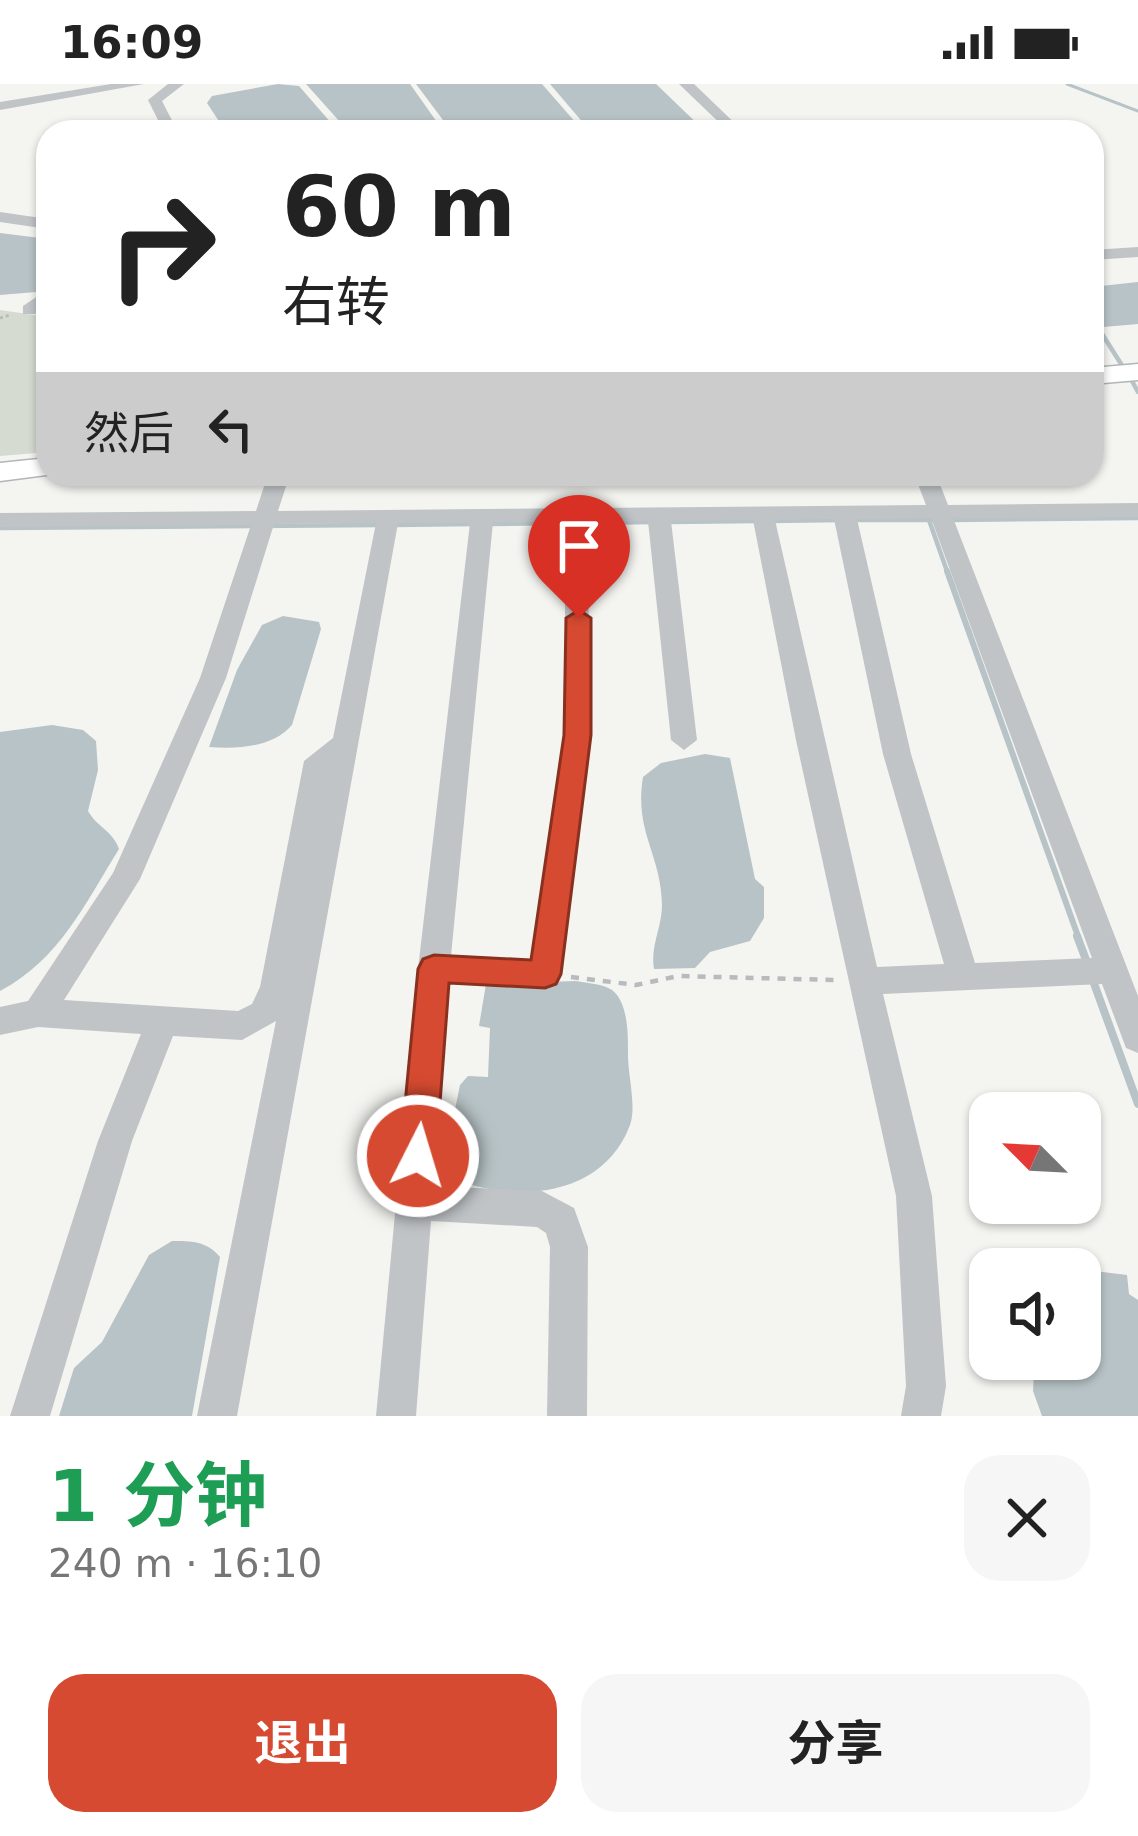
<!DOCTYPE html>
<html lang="zh">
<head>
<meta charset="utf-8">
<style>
	:root { --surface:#fff; --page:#f6f6f6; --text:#222; --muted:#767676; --accent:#d54a30 }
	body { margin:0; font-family:"DejaVu Sans","Noto Sans SC",sans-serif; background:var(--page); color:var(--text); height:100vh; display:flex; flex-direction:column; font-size:45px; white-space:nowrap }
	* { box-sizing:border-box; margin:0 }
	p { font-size:39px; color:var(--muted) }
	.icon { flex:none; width:66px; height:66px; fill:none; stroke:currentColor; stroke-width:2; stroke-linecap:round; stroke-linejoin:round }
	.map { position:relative; height:1332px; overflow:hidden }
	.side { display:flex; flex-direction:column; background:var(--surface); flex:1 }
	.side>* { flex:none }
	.top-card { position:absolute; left:36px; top:36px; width:1068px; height:366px; border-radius:36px; box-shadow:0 3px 9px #0004; background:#fff; color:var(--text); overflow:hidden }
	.needle { width:78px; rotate:294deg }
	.tools { position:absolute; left:969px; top:1008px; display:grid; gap:24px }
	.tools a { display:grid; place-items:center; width:132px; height:132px; border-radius:24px; background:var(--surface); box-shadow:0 3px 9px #0004; font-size:60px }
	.pin { position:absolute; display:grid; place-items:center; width:102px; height:102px; color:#fff; margin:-123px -51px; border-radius:50% 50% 50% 0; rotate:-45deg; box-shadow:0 0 12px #0007 }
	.pin .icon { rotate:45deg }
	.me { position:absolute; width:132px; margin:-66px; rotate:5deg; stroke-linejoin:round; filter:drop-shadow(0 0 9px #0008) }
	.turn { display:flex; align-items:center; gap:42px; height:252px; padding:0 48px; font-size:54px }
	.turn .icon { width:156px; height:156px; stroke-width:2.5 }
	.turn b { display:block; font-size:84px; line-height:102px }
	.then { display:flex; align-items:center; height:114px; padding:0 48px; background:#0003; gap:24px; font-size:45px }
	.round { display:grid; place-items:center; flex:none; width:126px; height:126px; border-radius:36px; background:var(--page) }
	.headline { display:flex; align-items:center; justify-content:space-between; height:204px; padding:0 48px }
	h1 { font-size:72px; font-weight:700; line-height:90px; color:#1e9e55 }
	.primary-button { display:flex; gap:24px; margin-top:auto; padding:24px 48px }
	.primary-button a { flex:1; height:138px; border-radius:36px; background:var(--accent); color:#fff; font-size:48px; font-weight:700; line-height:138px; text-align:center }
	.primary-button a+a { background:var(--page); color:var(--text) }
	.status { display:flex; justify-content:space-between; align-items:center; height:84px; padding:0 60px; background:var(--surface); direction:ltr }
	.status svg { height:33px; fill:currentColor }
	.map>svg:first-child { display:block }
	.green { fill:#d6dbd2 }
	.water { fill:#b7c3c6 }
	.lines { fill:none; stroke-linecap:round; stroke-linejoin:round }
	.stream-far3 { stroke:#b7c3c6; stroke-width:3 }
	.stream-far2 { stroke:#b7c3c6; stroke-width:4.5 }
	.stream-far1 { stroke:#b7c3c6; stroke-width:6 }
	.stream { stroke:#b7c3c6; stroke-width:8 }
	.major-casing { stroke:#b1b6b9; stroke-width:3 }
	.path-far1 { stroke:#b8bbbd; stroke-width:3; stroke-dasharray:3 3; stroke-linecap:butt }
	.path { stroke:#b8bbbd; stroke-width:4.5; stroke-dasharray:8 8; stroke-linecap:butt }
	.minor { fill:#c0c4c7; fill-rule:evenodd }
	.major { fill:#fff; fill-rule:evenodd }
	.route { fill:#d54a30; stroke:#8a301f; stroke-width:3 }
</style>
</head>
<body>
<div class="status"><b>16:09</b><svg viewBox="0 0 49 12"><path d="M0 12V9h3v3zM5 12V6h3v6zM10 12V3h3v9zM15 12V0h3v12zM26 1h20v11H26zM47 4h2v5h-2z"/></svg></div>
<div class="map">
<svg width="1138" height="1332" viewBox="0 0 1138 1332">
	<rect width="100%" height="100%" fill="#f4f4f1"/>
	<!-- green -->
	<path class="green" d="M0,226L48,233V368L0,372Z"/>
	<!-- water -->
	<g class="water">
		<path d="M278,0L299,2L339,48H226L207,19L212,12Z"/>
		<path d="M306,0H410L444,48H349Z"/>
		<path d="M416,0H542L584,48H452Z"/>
		<path d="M550,0H656L706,48H591Z"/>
		<path d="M0,149L48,155V207L0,211Z"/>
		<path d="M1138,198V240L1092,244V203Z"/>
		<path d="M283,532L319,538L321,545L292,641C272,664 237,665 209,663L237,586L262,541Z"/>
		<path d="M52,641L83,646L96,657L98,686L88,727C97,743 113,747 119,765C85,820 59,876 0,907V648Z"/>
		<path d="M705,670L730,674L755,795L764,803V834L750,857L710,868L695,884L654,885C650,862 662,844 662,821C661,769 634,748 643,693L661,679Z"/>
		<path d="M576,897C587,899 603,900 612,906C628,918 628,950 628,967C627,989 637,1021 630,1041C602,1116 510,1120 447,1092L444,1079L460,1001L468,992L488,993L490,944L479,942L486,900Z"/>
		<path d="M172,1157C191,1157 207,1157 220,1173L192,1332H59L74,1284L102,1258L149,1171Z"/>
		<path d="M1046,1181L1127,1191L1129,1210L1138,1216V1332H1042L1033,1307L1035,1275H1080V1185H1045Z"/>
	</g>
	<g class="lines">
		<!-- stream-far3 -->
		<path class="stream-far3" d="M1067,0L1138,27"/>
		<!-- stream-far2 -->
		<g class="stream-far2">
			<path d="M1092,234L1123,283"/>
			<path d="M1132,297L1138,308"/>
			<path d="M854,436H936"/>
			<path d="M929,436L948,490"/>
			<path d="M950,436L1138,434"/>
			<path d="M770,437L840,436"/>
			<path d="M668,438L756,437"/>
			<path d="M584,439L654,438"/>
			<path d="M488,440L570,439"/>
			<path d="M392,441L474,440"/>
			<path d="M0,444L378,441"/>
		</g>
		<!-- stream-far1 -->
		<path class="stream-far1" d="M947,487L1079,855"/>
		<!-- stream -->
		<g class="stream">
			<path d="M1077,852L1088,881"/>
			<path d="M1092,894L1138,1020"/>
		</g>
		<!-- major casing -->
		<g class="major-casing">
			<g id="major">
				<path d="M1138,280V296L1092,300V284Z"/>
				<path d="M48,374V390H54L0,397V379Z"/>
			</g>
		</g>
		<!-- path-far1 -->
		<path class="path-far1" d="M0,234L10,231"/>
		<!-- path -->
		<path class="path" d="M571,893L636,901L678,892L835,896"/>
		<!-- minor -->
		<g class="minor">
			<path d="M111,0H144L0,26V18Z"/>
			<path d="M168,0H184L162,17L178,48H164L148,16Z"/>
			<path d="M679,0H694L744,48H729Z"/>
			<path d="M0,128L48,135V145L0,138Z"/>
			<path d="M1138,163V173L1092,176V166Z"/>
			<path d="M48,205V219L35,230H23V222Z"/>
			<path d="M268,390H290L278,427L926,421L914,390H936L948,421L1138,419V433L953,434L1138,912V969L1126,964L1102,900L883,910L932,1112L946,1302L941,1332H901L906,1302L896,1112L796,656L753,436L671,437L697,656L684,666L671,656L648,437L587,438L591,651L561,890L556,900L545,903L449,899L433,1102L542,1107L574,1124L588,1163L587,1332H547L550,1163L546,1149L537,1143L431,1137L416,1332H376L418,885L470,439H398L237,1332H197L276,937L242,956L173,952L132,1057L50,1332H10L98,1057L141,950L38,943L0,951V923L28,917L113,789L200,594L251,441L0,443V429L256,427ZM931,434L1092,874L975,879L911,670L857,435ZM834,435L883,670L944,880L877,883L775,436ZM493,438H565V651L531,876L451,872ZM376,439L333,654L304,677L260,903L252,920L238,927L64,916L140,795L226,594L274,440Z"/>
		</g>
		<!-- major -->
		<use href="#major" class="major"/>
	</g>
	<!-- route -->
	<path class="route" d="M579,526L591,534V651L561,890L556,900L545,904L449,899L436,1072L430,1084L418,1089L405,1084L400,1072L418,885L423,875L434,871L531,876L564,651L566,534Z"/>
</svg>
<div class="tools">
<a><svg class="needle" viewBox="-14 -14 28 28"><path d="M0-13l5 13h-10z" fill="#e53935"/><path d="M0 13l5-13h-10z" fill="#767676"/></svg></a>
<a><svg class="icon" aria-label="sound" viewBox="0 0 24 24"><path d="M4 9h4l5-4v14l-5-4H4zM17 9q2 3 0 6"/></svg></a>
</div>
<div class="pin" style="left:579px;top:534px;background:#d93025"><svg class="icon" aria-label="arrive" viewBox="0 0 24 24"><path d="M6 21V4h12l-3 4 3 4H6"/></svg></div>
<svg class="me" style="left:418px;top:1072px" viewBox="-20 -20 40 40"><circle r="17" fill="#d54a30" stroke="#fff" stroke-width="3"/><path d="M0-11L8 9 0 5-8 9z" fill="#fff"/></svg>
<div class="top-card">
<div class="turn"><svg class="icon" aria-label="right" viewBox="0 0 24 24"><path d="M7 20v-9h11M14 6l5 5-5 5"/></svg><div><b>60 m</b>右转</div></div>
<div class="then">然后<svg class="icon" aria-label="left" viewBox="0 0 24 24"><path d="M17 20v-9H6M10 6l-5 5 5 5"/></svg></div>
</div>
</div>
<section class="side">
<div class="headline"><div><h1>1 分钟</h1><p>240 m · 16:10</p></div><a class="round"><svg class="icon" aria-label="close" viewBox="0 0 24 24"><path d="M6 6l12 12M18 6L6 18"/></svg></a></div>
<div class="primary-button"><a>退出</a><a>分享</a></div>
</section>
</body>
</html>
